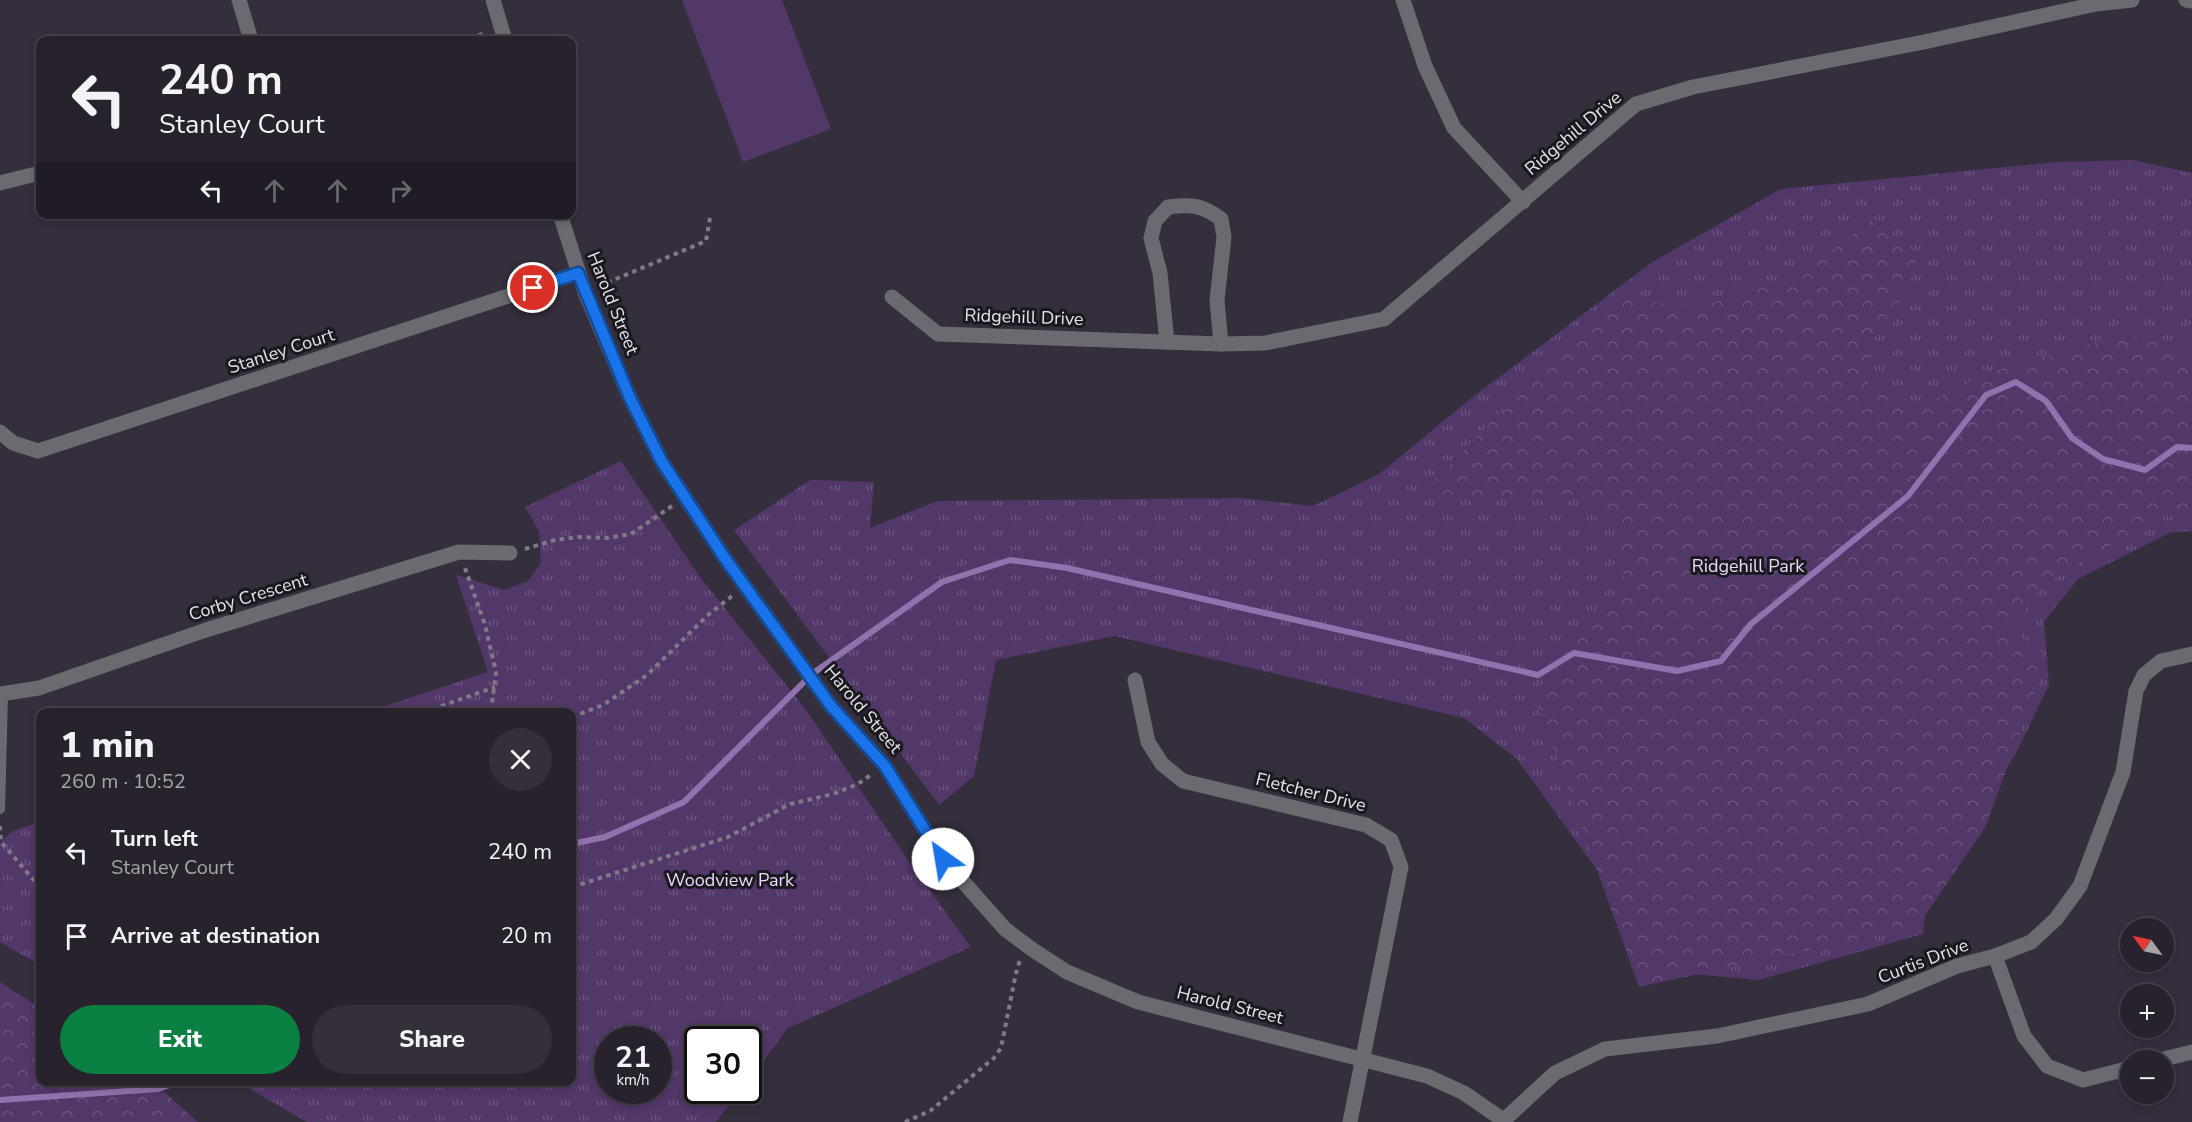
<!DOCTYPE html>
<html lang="en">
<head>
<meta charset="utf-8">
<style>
	:root { --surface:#28222d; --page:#342f39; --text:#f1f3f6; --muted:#a5a4aa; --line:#443f49; --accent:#0b8043 }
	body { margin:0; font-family:"Nunito Sans",sans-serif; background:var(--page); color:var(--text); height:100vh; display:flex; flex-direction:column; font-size:22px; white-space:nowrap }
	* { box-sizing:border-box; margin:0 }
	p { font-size:20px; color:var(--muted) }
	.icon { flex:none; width:33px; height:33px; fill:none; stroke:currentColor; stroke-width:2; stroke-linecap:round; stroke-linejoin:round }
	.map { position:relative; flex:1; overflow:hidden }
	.sheet { position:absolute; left:36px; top:708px; width:540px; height:378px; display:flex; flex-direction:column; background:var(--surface); border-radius:12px; box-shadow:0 3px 9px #0003,0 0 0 2px var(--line) }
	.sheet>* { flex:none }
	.guide { position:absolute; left:36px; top:36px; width:540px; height:183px; border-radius:12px; box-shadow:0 3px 9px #0003,0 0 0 2px var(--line); background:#28222d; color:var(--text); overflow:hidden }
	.needle { width:39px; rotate:303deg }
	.tools { position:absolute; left:2120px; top:918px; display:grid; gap:12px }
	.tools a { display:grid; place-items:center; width:54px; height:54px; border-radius:50%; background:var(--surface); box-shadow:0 3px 9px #0003,0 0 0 2px var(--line); font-size:30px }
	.speed { position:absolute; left:594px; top:1026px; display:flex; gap:12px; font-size:30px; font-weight:700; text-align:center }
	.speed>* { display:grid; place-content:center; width:78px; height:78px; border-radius:50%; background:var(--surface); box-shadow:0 3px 9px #0003,0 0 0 2px var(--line); line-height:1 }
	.speed small { font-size:15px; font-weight:400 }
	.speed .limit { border:3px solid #111; border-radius:9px; background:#fff; color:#111 }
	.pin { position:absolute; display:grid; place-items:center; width:51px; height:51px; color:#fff; margin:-26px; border:3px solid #fff; border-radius:50%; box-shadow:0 2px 6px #0007 }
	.me { position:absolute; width:66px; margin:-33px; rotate:328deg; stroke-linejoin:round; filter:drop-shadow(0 0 4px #0008) }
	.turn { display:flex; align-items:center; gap:21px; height:126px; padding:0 24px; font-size:27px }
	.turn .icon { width:78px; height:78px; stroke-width:2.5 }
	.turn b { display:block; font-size:42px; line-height:51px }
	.lanes { display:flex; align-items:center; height:57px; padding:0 24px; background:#0003; justify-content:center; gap:30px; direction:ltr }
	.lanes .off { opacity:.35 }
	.round { display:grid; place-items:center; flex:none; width:63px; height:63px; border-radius:32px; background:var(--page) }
	.head { display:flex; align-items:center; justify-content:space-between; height:102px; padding:0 24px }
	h1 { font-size:36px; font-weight:800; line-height:45px }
	.action { display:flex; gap:12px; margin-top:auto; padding:12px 24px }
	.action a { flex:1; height:69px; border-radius:36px; background:var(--accent); color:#fff; font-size:24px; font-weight:800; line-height:69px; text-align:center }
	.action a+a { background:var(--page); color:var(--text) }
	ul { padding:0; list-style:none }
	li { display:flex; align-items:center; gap:18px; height:84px; padding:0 24px }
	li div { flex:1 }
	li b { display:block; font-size:22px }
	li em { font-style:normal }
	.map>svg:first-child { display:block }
	.grass { fill:url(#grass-tufts); fill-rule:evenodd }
	.forest { fill:url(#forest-crowns) }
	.pitch { fill:#523769 }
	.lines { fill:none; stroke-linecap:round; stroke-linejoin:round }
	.stream { stroke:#9172ae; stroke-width:6 }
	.path { stroke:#807a86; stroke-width:4; stroke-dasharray:4.5 4.5; stroke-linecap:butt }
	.service { stroke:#6c6970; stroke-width:10 }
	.minor { stroke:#6c6970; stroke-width:15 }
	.route-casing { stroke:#114b97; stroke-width:15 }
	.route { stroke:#1a73e8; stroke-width:10 }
	.labels { text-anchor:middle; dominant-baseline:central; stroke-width:6; stroke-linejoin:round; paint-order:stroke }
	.street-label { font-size:18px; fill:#e6e1eb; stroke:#1b181f }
	.park-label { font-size:18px; fill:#e9d8fa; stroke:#1b181f }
</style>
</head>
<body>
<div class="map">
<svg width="2192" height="1122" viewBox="0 0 2192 1122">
	<defs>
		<pattern id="grass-tufts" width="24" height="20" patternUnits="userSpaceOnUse" patternTransform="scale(1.5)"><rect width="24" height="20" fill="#523769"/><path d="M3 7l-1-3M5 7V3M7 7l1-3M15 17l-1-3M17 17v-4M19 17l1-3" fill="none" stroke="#6b547f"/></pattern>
		<pattern id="forest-crowns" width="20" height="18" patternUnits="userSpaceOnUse" patternTransform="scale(1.5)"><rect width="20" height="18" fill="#523769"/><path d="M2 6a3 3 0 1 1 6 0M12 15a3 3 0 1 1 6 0" fill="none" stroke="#6b547f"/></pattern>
	</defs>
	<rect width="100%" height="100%" fill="#352e3c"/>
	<!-- grass -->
	<g class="grass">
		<path d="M2133,160L2192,173V531L2169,533L2078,579L2044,622L2049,685L2017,751L1965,836L1929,873L1923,934L1759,980L1693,974L1616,896L1516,758L1464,718L1115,636L996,660L974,776L939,805L734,530L810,480L874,482L870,528L937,501L1241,498L1313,506L1379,474L1470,399L1654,261L1781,189L2057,162Z"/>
		<path d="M621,461L700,577L806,710L908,860L971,947L788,1028L749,1080L748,1040H698V1090L740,1091L716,1122H307L238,1082H572V712H367L488,672L456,575L505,590L528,581L541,563L539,531L525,507ZM608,1040H658V1090H608Z"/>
		<path d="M40,822V965L0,942V842L13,831Z"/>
	</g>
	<!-- forest -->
	<g class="forest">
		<path d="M1871,220L1919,255L1908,288L1873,340L1868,384L1915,409L1991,372L2125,334L2192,352V507L2151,522L2044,584L2011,630L2048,657L1985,828L1917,927L1639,987L1537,703L1546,676L1624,587L1622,527L1571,494L1436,498L1427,488L1611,299L1702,306L1798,277Z"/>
		<path d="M0,982L40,1008V1082H153L198,1122H0Z"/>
	</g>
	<!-- pitch -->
	<path class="pitch" d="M682,0H782L831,129L743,162Z"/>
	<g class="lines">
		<!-- stream -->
		<g class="stream">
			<path d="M572,844L605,837L684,802L812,674L942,582L1010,560L1067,568L1538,675L1574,653L1677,671L1721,661L1751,624L1908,496L1986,395L2016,382L2046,401L2072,438L2103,459L2145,470L2177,447L2192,448"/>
			<path d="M0,1100L158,1089L179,1082"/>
		</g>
		<!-- path -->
		<g class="path">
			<path d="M461,40L486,33"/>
			<path d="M599,286L706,241L710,218"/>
			<path d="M525,549L555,540L578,537L607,538L631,534L672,506"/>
			<path d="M465,568L485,625L496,672L491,712"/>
			<path d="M424,712L495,687"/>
			<path d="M572,717L603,705L647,675L708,615L732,596"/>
			<path d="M0,826L1,842L38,885L40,883"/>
			<path d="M572,887L728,837L790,804L833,794L858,784L872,774"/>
			<path d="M905,1122L930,1111L994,1058L1001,1048L1016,973L1020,960"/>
		</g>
		<!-- service -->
		<path class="service" d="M0,809L3,695"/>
		<!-- minor -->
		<g class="minor">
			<path d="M239,0L251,40"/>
			<path d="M493,0L505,40"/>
			<path d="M1403,0L1425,66L1454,128L1523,202"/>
			<path d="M2186,0L2192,1"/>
			<path d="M0,183L40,173"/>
			<path d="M560,214L585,292L630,398L662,462L724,557L831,706L885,766L943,859L1005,929L1033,950L1067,972L1138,1002L1427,1076L1464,1093L1506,1122"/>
			<path d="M892,297L938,334L1221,344L1265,343L1384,319L1636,104L1693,87L1924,42L2096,4L2132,0"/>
			<path d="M1167,342L1160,273L1151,238L1155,221L1168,207C1192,204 1202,205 1221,219L1224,237L1217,300L1221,344"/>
			<path d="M0,432L13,443L38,451L578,273"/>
			<path d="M1135,680L1148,742L1162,764L1183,781L1366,825L1391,840L1401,867L1350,1122"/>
			<path d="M0,694L39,688L206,630L459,552L510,553"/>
			<path d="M1995,956L2024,1036L2047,1066L2083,1080L2130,1068"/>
			<path d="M2160,1060L2192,1052"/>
			<path d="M1504,1120L1555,1073L1605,1049L1717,1036L1868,1004L1957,966L1995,956L2031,942L2056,919L2080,886L2123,772L2136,691L2144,675L2161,661L2192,654"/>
		</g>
	</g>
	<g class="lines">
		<!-- route casing -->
		<g class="route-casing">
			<path id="route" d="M533,288L578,273L630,398L662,462L724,557L831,706L885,766L943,859"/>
		</g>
		<!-- route -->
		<use href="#route" class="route"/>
	</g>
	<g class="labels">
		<!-- street labels -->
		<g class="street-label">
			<text transform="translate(1573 133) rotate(-40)">Ridgehill Drive</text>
			<text transform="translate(613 303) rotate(68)">Harold Street</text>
			<text transform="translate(1024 317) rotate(2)">Ridgehill Drive</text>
			<text transform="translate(281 351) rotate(-18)">Stanley Court</text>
			<text transform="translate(248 597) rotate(-17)">Corby Crescent</text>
			<text transform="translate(863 709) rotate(50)">Harold Street</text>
			<text transform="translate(1311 792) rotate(14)">Fletcher Drive</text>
			<text transform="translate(1923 961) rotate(-21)">Curtis Drive</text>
			<text transform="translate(1230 1005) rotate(14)">Harold Street</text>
		</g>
		<!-- park labels -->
		<g class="park-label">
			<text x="1748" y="566">Ridgehill Park</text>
			<text x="730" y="880">Woodview Park</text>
		</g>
	</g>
</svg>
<div class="tools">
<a><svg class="needle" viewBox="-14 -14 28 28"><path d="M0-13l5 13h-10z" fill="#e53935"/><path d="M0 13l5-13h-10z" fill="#a5a4aa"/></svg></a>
<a>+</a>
<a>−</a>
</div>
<div class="speed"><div>21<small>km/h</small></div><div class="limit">30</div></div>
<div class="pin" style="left:533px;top:288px;background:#d93025"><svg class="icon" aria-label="arrive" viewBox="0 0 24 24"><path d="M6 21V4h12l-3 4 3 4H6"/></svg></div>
<svg class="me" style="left:943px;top:859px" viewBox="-20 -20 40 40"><circle r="19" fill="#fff"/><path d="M0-13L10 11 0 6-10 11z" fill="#1a73e8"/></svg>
<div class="guide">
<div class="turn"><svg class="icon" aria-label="left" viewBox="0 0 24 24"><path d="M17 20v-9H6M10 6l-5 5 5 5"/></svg><div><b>240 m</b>Stanley Court</div></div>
<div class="lanes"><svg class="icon" aria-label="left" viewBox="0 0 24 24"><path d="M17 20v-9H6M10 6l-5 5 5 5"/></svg><svg class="icon off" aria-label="ahead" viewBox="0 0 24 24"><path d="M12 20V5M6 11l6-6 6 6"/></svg><svg class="icon off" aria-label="ahead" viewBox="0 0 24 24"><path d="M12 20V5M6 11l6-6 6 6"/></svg><svg class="icon off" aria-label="right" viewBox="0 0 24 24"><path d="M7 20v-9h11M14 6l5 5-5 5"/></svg></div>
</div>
<section class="sheet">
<div class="head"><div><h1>1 min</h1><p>260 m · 10:52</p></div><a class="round"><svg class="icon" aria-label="close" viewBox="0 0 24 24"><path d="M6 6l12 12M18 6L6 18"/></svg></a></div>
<ul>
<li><svg class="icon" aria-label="left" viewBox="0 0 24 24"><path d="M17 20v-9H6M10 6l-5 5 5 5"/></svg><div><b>Turn left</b><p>Stanley Court</p></div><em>240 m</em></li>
<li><svg class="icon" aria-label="arrive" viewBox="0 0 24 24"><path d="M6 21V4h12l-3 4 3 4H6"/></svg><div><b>Arrive at destination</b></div><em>20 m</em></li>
</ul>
<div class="action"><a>Exit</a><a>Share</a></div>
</section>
</div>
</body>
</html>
